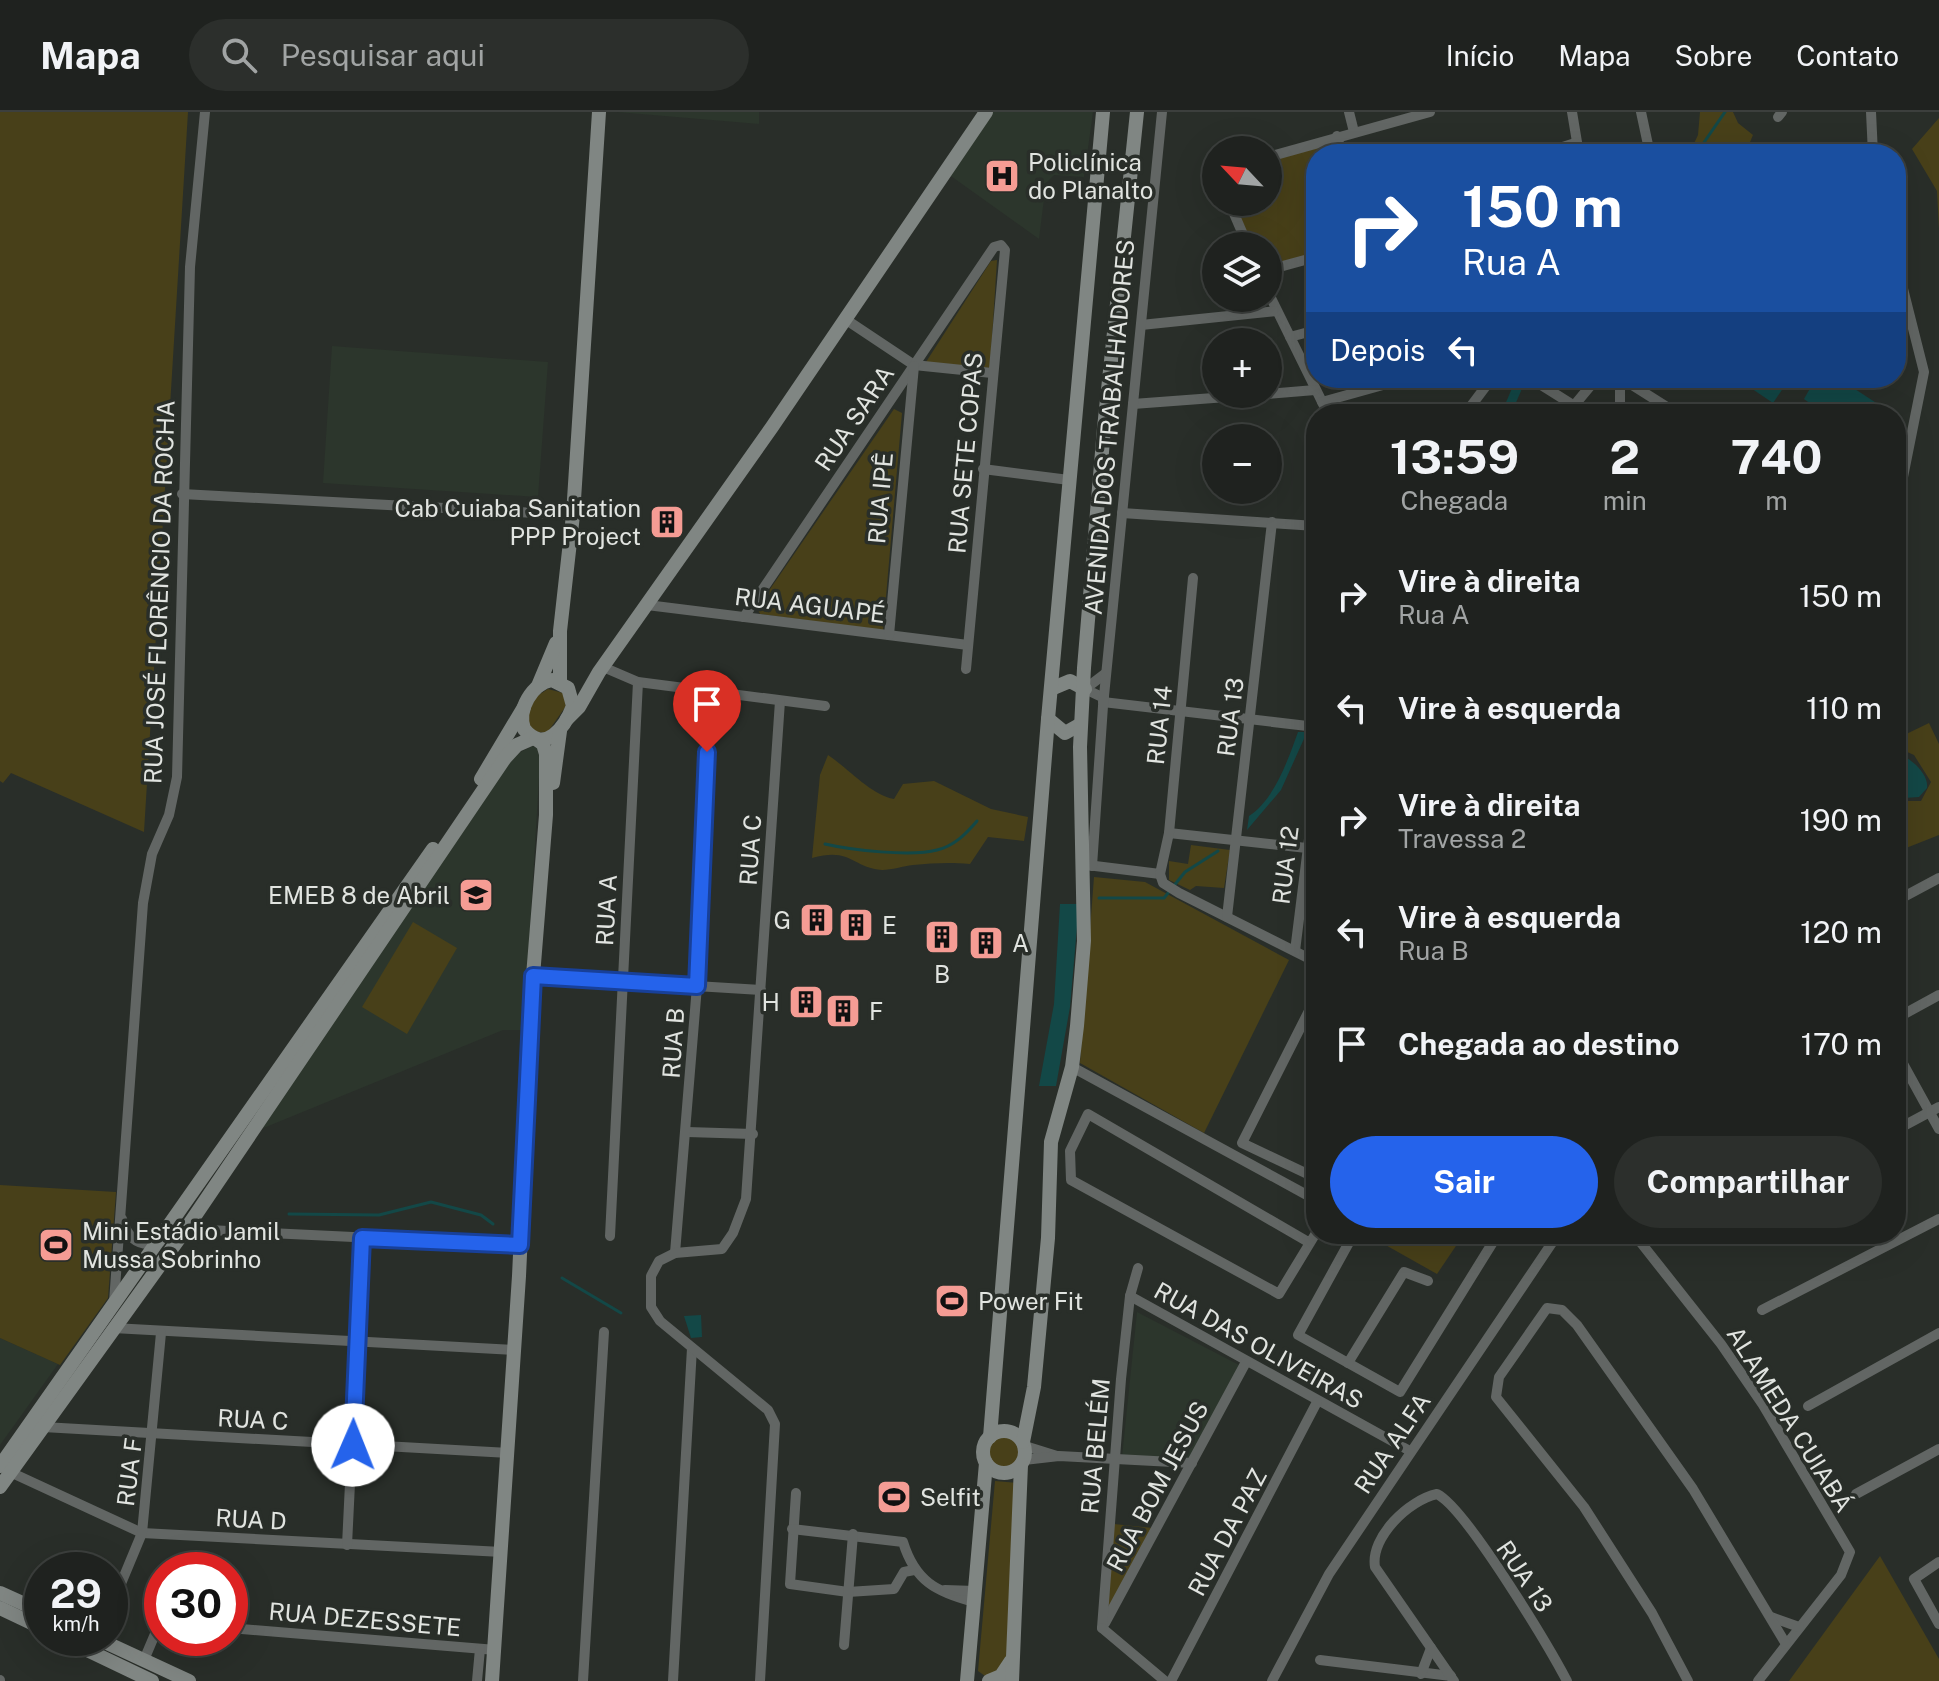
<!DOCTYPE html>
<html lang="pt">
<head>
<meta charset="utf-8">
<style>
	:root { --surface:#1f221f; --page:#2c2f2c; --text:#f1f3f6; --muted:#a1a4a4; --line:#3c3f3d; --accent:#2563eb }
	body { margin:0; font-family:"Public Sans",sans-serif; background:var(--page); color:var(--text); height:100vh; display:flex; flex-direction:column; font-size:30px; white-space:nowrap }
	* { box-sizing:border-box; margin:0 }
	p { font-size:26px; color:var(--muted) }
	.icon { flex:none; width:44px; height:44px; fill:none; stroke:currentColor; stroke-width:2; stroke-linecap:round; stroke-linejoin:round }
	.map { position:relative; flex:1; overflow:hidden }
	.drawer { position:absolute; left:1306px; top:292px; width:600px; height:840px; display:flex; flex-direction:column; background:var(--surface); border-radius:32px; box-shadow:0 8px 32px #0002,0 0 0 2px var(--line) }
	.drawer>* { flex:none }
	.banner { position:absolute; left:1306px; top:32px; width:600px; height:244px; border-radius:32px; box-shadow:0 8px 32px #0002,0 0 0 2px var(--line); background:#1a4fa0; color:#fff; overflow:hidden }
	.needle { width:52px; rotate:296deg }
	.buttons { position:absolute; left:1202px; top:24px; display:grid; gap:16px }
	.buttons a { display:grid; place-items:center; width:80px; height:80px; border-radius:50%; background:var(--surface); box-shadow:0 8px 32px #0002,0 0 0 2px var(--line); font-size:40px }
	.speed { position:absolute; left:24px; top:1440px; display:flex; gap:16px; font-size:40px; font-weight:700; text-align:center }
	.speed>* { display:grid; place-content:center; width:104px; height:104px; border-radius:50%; background:var(--surface); box-shadow:0 8px 32px #0002,0 0 0 2px var(--line); line-height:1 }
	.speed small { font-size:20px; font-weight:400 }
	.speed .limit { border:12px solid #d22; background:#fff; color:#111 }
	.pin { position:absolute; display:grid; place-items:center; width:68px; height:68px; color:#fff; margin:-82px -34px; border-radius:50% 50% 50% 0; rotate:-45deg; box-shadow:0 0 8px #0007 }
	.pin .icon { rotate:45deg }
	.me { position:absolute; width:88px; margin:-44px; rotate:1deg; stroke-linejoin:round; filter:drop-shadow(0 0 6px #0008) }
	.turn { display:flex; align-items:center; gap:28px; height:168px; padding:0 24px; font-size:36px }
	.turn .icon { width:104px; height:104px; stroke-width:2.5 }
	.turn b { display:block; font-size:56px; line-height:68px }
	.then { display:flex; align-items:center; height:76px; padding:0 24px; background:#0003; gap:16px; font-size:30px }
	.eta { display:flex; justify-content:space-evenly; align-items:center; height:136px; text-align:center }
	.eta b { font-size:48px; font-weight:700; line-height:56px }
	.action { display:flex; gap:16px; margin-top:auto; padding:16px 24px }
	.action a { flex:1; height:92px; border-radius:48px; background:var(--accent); color:#fff; font-size:32px; font-weight:700; line-height:92px; text-align:center }
	.action a+a { background:var(--page); color:var(--text) }
	ul { padding:0; list-style:none }
	li { display:flex; align-items:center; gap:24px; height:112px; padding:0 24px }
	li div { flex:1 }
	li b { display:block; font-size:30px }
	li em { font-style:normal }
	header { display:flex; align-items:center; gap:48px; box-sizing:border-box; height:112px; padding:0 40px; background:var(--surface); border-bottom:2px solid var(--line) }
	header strong { font-size:38px }
	nav { display:flex; gap:44px; margin-inline-start:auto; font-size:28px }
	.search { width:560px; height:72px; background:var(--page); display:flex; align-items:center; gap:20px; box-sizing:border-box; padding:0 28px; border-radius:44px; color:var(--muted); font-size:30px }
	.map>svg:first-child { display:block }
	.built { fill:#2c362c }
	.green { fill:#484019 }
	.water { fill:#134847 }
	.lines { fill:none; stroke-linecap:round; stroke-linejoin:round }
	.stream { stroke:#134847; stroke-width:3 }
	.street { stroke:#626664; stroke-width:10 }
	.secondary { stroke:#808683; stroke-width:14 }
	.route-casing { stroke:#184099; stroke-width:20 }
	.route { stroke:#2563eb; stroke-width:14 }
	.labels { text-anchor:middle; dominant-baseline:central; stroke-width:7; stroke-linejoin:round; paint-order:stroke }
	.poi-label { font-size:24px; fill:#e1e4e0; stroke:#292e29; text-anchor:start }
	.street-label { font-size:24px; fill:#e1e4e0; stroke:#292e29 }
</style>
</head>
<body>
<header>
<strong>Mapa</strong>
<div class="search"><svg class="icon" aria-label="search" viewBox="0 0 24 24"><circle cx="10" cy="10" r="6"/><path d="M15 15l6 6"/></svg>Pesquisar aqui</div>
<nav><a>Início</a><a>Mapa</a><a>Sobre</a><a>Contato</a></nav>
</header>
<div class="map">
<svg width="1939" height="1569" viewBox="0 0 1939 1569">
	<rect width="100%" height="100%" fill="#292e29"/>
	<!-- built -->
	<g class="built">
		<path d="M617,0H759V12Z"/>
		<path d="M990,0H1093L1084,65L1054,63L1046,71L1039,127L948,62Z"/>
		<path d="M332,234L548,250L538,385L323,371Z"/>
		<path d="M533,634L538,637L540,649L524,918H503L261,1017L514,643Z"/>
		<path d="M1137,1200L1241,1254L1192,1349L1122,1345Z"/>
		<path d="M0,1226L58,1252L0,1333Z"/>
	</g>
	<!-- green -->
	<g class="green">
		<path d="M0,0H188L144,720L11,661L3,671L0,669Z"/>
		<path d="M1700,0H1733L1738,11L1753,23L1745,42H1689L1698,23Z"/>
		<path d="M1939,6V117L1937,79L1912,37Z"/>
		<path d="M1336,29L1340,42H1316V142L1268,156V134H1252L1232,90H1268V50Z"/>
		<path d="M997,148L990,256L926,250L991,149Z"/>
		<path d="M894,297L902,301L883,519L760,502L757,496Z"/>
		<path d="M548,577L563,581L566,594L547,621L531,619L526,603L537,584Z"/>
		<path d="M1929,611L1939,632V723L1896,740V689H1921L1931,670L1914,643L1896,635V627Z"/>
		<path d="M828,643C849,657 871,683 894,687L903,672L934,669L991,697L1028,705L1024,729L988,725L970,752C950,750 933,751 913,753C903,754 892,758 882,758C851,755 851,735 812,746L820,663Z"/>
		<path d="M1191,733L1230,738L1224,776L1196,774L1190,778L1169,768V749L1188,752Z"/>
		<path d="M1094,765L1145,770L1289,848L1204,1021L1080,951Z"/>
		<path d="M413,810L457,836L407,922L362,895Z"/>
		<path d="M0,1073L116,1080L108,1186L60,1253L0,1226Z"/>
		<path d="M1366,1122H1464L1437,1162Z"/>
		<circle cx="1004" cy="1340" r="15"/>
		<path d="M995,1369L1018,1371L1006,1552L999,1560L985,1564L978,1559Z"/>
		<path d="M1114,1412L1153,1416L1108,1499Z"/>
		<path d="M1880,1444L1939,1547V1569H1789Z"/>
	</g>
	<!-- water -->
	<g class="water">
		<path d="M1736,266H1790L1773,291Z"/>
		<path d="M1816,266H1838L1884,296L1880,302H1825L1804,287Z"/>
		<path d="M1516,267L1524,272L1511,302H1501Z"/>
		<path d="M1298,620H1307L1281,678L1247,718L1249,704C1274,688 1288,648 1298,620Z"/>
		<path d="M1896,640C1909,645 1929,661 1927,676L1919,685L1904,686L1896,680Z"/>
		<path d="M1060,792H1079L1070,895L1056,974H1039L1054,892Z"/>
		<path d="M701,1203L702,1225L691,1226L684,1204Z"/>
	</g>
	<g class="lines">
		<!-- stream -->
		<g class="stream">
			<path d="M1696,42L1725,0"/>
			<path d="M825,732C851,738 911,745 937,738C954,734 966,722 977,709"/>
			<path d="M1099,786H1164L1185,760L1218,739"/>
			<path d="M289,1102L379,1103L431,1090L481,1103L493,1112"/>
			<path d="M562,1166L621,1201"/>
		</g>
		<!-- street -->
		<g class="street">
			<path d="M1349,0L1354,20"/>
			<path d="M1572,0L1579,42"/>
			<path d="M1641,0L1650,42"/>
			<path d="M1871,0L1873,42"/>
			<path d="M1778,5L1782,0"/>
			<path d="M1337,24L1342,42"/>
			<path d="M1541,42L1575,31"/>
			<path d="M1268,45L1430,0"/>
			<path d="M1229,90L1248,134"/>
			<path d="M1896,149L1924,260L1896,400"/>
			<path d="M1268,158L1316,145"/>
			<path d="M1268,180L1328,302"/>
			<path d="M845,207L914,253L992,261"/>
			<path d="M1141,213L1276,199"/>
			<path d="M1290,225L1316,218"/>
			<path d="M1530,266L1573,293"/>
			<path d="M1621,266L1678,302"/>
			<path d="M1268,282L1315,278"/>
			<path d="M1322,290L1408,266"/>
			<path d="M1133,292L1267,282"/>
			<path d="M1465,302L1492,266"/>
			<path d="M1567,302L1597,266"/>
			<path d="M1620,302V266"/>
			<path d="M983,357L1069,368"/>
			<path d="M182,382L573,403"/>
			<path d="M1122,401L1316,414"/>
			<path d="M647,493L968,533"/>
			<path d="M744,505L994,135L1001,133L1005,138L966,557"/>
			<path d="M889,523L914,254"/>
			<path d="M603,555L638,570L825,594"/>
			<path d="M1104,586L1085,577L1106,561"/>
			<path d="M1103,590L1316,615"/>
			<path d="M1169,721L1316,737"/>
			<path d="M1087,753L1160,762"/>
			<path d="M1092,754L1103,594L1162,0"/>
			<path d="M1160,762L1169,721L1193,466"/>
			<path d="M1160,762L1163,771L1179,781L1316,850"/>
			<path d="M1896,789L1939,766"/>
			<path d="M1227,805L1272,410"/>
			<path d="M1295,839L1316,671"/>
			<path d="M533,864L761,878"/>
			<path d="M1316,885L1242,1031L1316,1066"/>
			<path d="M1897,906L1939,883"/>
			<path d="M1896,939L1939,1017"/>
			<path d="M1072,955L1316,1088"/>
			<path d="M1896,1018L1939,995"/>
			<path d="M687,1020L753,1022"/>
			<path d="M1316,1020V1021"/>
			<path d="M122,1107C128,1127 139,1136 160,1130"/>
			<path d="M186,1117L520,1133"/>
			<path d="M1349,1122L1352,1125L1298,1223L1400,1280L1498,1122"/>
			<path d="M1634,1122L1721,1232L1763,1293L1850,1440L1841,1463L1758,1569"/>
			<path d="M1708,1122H1709"/>
			<path d="M610,1124L638,570"/>
			<path d="M1310,1131L1088,1002L1070,1039L1071,1068L1279,1182L1316,1121"/>
			<path d="M675,1141L697,874L711,579"/>
			<path d="M1130,1184L1410,1339"/>
			<path d="M114,1190L143,791L152,742L169,703L177,665L190,155L205,0"/>
			<path d="M1762,1198L1939,1107"/>
			<path d="M113,1216L514,1238"/>
			<path d="M1348,1251L1404,1160L1428,1169"/>
			<path d="M1808,1294L1939,1221"/>
			<path d="M43,1315L509,1341"/>
			<path d="M1025,1334L1057,1344"/>
			<path d="M1024,1348L1059,1344L1192,1351"/>
			<path d="M10,1360L142,1421L502,1440"/>
			<path d="M796,1381L790,1472L848,1480L894,1477L904,1460L914,1458"/>
			<path d="M1856,1382L1939,1337"/>
			<path d="M792,1417L903,1430C915,1469 936,1480 974,1490"/>
			<path d="M347,1433L362,1126"/>
			<path d="M1939,1450L1914,1467L1939,1512"/>
			<path d="M945,1478L975,1479"/>
			<path d="M110,1498L142,1421L161,1221"/>
			<path d="M1771,1505L1799,1515"/>
			<path d="M1105,1511L1246,1250"/>
			<path d="M230,1516L496,1538"/>
			<path d="M1102,1516L1121,1267L1130,1184L1138,1156"/>
			<path d="M1102,1516L1165,1569"/>
			<path d="M844,1533L853,1422"/>
			<path d="M144,1548L155,1522L162,1515"/>
			<path d="M1320,1548L1451,1564"/>
			<path d="M1421,1562L1431,1536"/>
			<path d="M0,1568V1569"/>
			<path d="M477,1569L480,1537"/>
			<path d="M583,1569L604,1220"/>
			<path d="M673,1569L692,1236"/>
			<path d="M760,1569L775,1312L768,1298L660,1209L651,1195V1164L659,1149L675,1141L722,1137L733,1121L746,1087L780,589"/>
			<path d="M1171,1569L1317,1290"/>
			<path d="M1272,1569L1329,1462L1558,1122"/>
			<path d="M1454,1569L1375,1455C1370,1425 1409,1388 1437,1382C1466,1396 1549,1535 1567,1569"/>
			<path d="M1688,1569L1652,1501L1584,1395L1496,1285L1499,1265L1547,1196L1562,1198L1577,1213L1693,1377L1786,1532"/>
		</g>
		<!-- secondary -->
		<g class="secondary">
			<path d="M552,568L568,576L573,594C565,615 545,643 524,617C517,597 532,572 552,568Z"/>
			<path d="M560,570V519L573,403L599,0"/>
			<path d="M538,574L556,531"/>
			<path d="M1051,577L1070,569L1085,577"/>
			<path d="M567,607L579,595L599,560L772,315L986,0"/>
			<path d="M1048,607L1065,621L1081,612"/>
			<path d="M481,667L524,595"/>
			<path d="M553,671L560,619"/>
			<circle cx="1004" cy="1340" r="21"/>
			<path d="M990,1325L1048,607L1103,0"/>
			<path d="M1023,1330L1034,1275L1048,1126L1051,1030L1072,955L1077,914L1084,829L1080,635L1084,556L1104,316L1137,0"/>
			<path d="M0,1354L433,737"/>
			<path d="M0,1375L186,1117L505,646L517,633L533,626"/>
			<path d="M0,1481L42,1500"/>
			<path d="M0,1496L42,1516"/>
			<path d="M62,1526L152,1569"/>
			<path d="M96,1526L189,1569"/>
			<path d="M492,1569L519,1164L533,864L546,703V642L543,632L536,627"/>
			<path d="M967,1569L986,1351"/>
			<path d="M989,1569L1001,1564L1011,1549"/>
			<path d="M1012,1569L1021,1353"/>
		</g>
	</g>
	<g class="lines">
		<!-- route casing -->
		<g class="route-casing">
			<path id="route" d="M353,1333L362,1126L520,1133L533,864L697,874L707,640"/>
		</g>
		<!-- route -->
		<use href="#route" class="route"/>
	</g>
	<!-- icons -->
	<defs>
		<g id="hospital-square" transform="scale(1.8)"><rect x="-9" y="-9" width="18" height="18" rx="4" fill="#f59c94" stroke="#292e29"/><path d="M-5-5h3v3.5h4V-5h3V5h-3V1.5h-4V5h-3Z" fill="#111"/></g>
		<g id="building-square" transform="scale(1.8)"><rect x="-9" y="-9" width="18" height="18" rx="4" fill="#f59c94" stroke="#292e29"/><path d="M-4-6H4V6H1V3H-1V6H-4ZM-2.5-4.3h1.7v1.8h-1.7ZM.8-4.3h1.7v1.8H.8ZM-2.5-1h1.7V.8h-1.7ZM.8-1h1.7V.8H.8Z" fill="#111"/></g>
		<g id="school-square" transform="scale(1.8)"><rect x="-9" y="-9" width="18" height="18" rx="4" fill="#f59c94" stroke="#292e29"/><path d="M0-5L7-2L0 1L-7-2ZM-4 1L0 2.5L4 1V4Q0 6-4 4Z" fill="#111"/></g>
		<g id="stadium-square" transform="scale(1.8)"><rect x="-9" y="-9" width="18" height="18" rx="4" fill="#f59c94" stroke="#292e29"/><path d="M0-5a6.5 5 0 1 0 0 10a6.5 5 0 1 0 0-10ZM-3.5-1.8h7v3.6h-7Z" fill="#111"/></g>
	</defs>
	<g fill-rule="evenodd">
		<use href="#hospital-square" x="1002" y="64"/>
		<use href="#building-square" x="667" y="410"/>
		<use href="#school-square" x="476" y="783"/>
		<use href="#building-square" x="817" y="808"/>
		<use href="#building-square" x="856" y="813"/>
		<use href="#building-square" x="942" y="825"/>
		<use href="#building-square" x="986" y="831"/>
		<use href="#building-square" x="806" y="890"/>
		<use href="#building-square" x="843" y="899"/>
		<use href="#stadium-square" x="56" y="1133"/>
		<use href="#stadium-square" x="952" y="1189"/>
		<use href="#stadium-square" x="894" y="1385"/>
	</g>
	<g class="labels">
		<!-- poi labels -->
		<g class="poi-label">
			<text x="1028" y="50">Policlínica<tspan x="1028" dy="28">do Planalto</tspan></text>
			<text x="641" y="396" text-anchor="end">Cab Cuiaba Sanitation<tspan x="641" dy="28">PPP Project</tspan></text>
			<text x="450" y="783" text-anchor="end">EMEB 8 de Abril</text>
			<text x="791" y="808" text-anchor="end">G</text>
			<text x="882" y="813">E</text>
			<text x="1012" y="831">A</text>
			<text x="942" y="862" text-anchor="middle">B</text>
			<text x="780" y="890" text-anchor="end">H</text>
			<text x="869" y="899">F</text>
			<text x="82" y="1119">Mini Estádio Jamil<tspan x="82" dy="28">Mussa Sobrinho</tspan></text>
			<text x="978" y="1189">Power Fit</text>
			<text x="920" y="1385">Selfit</text>
		</g>
		<!-- street labels -->
		<g class="street-label">
			<text transform="translate(854 306) rotate(-56)">RUA SARA</text>
			<text transform="translate(1109 315) rotate(-85)">AVENIDA DOS TRABALHADORES</text>
			<text transform="translate(965 341) rotate(-85)">RUA SETE COPAS</text>
			<text transform="translate(880 386) rotate(-85)">RUA IPÊ</text>
			<text transform="translate(159 480) rotate(-88)">RUA JOSÉ FLORÊNCIO DA ROCHA</text>
			<text transform="translate(810 493) rotate(7)">RUA AGUAPÉ</text>
			<text transform="translate(1230 605) rotate(-83)">RUA 13</text>
			<text transform="translate(1159 613) rotate(-84)">RUA 14</text>
			<text transform="translate(750 738) rotate(-86)">RUA C</text>
			<text transform="translate(1285 753) rotate(-83)">RUA 12</text>
			<text transform="translate(606 798) rotate(-87)">RUA A</text>
			<text transform="translate(673 931) rotate(-86)">RUA B</text>
			<text transform="translate(1259 1233) rotate(29)">RUA DAS OLIVEIRAS</text>
			<text transform="translate(253 1307) rotate(3)">RUA C</text>
			<text transform="translate(1790 1307) rotate(58)">ALAMEDA CUIABÁ</text>
			<text transform="translate(1392 1331) rotate(-56)">RUA ALFA</text>
			<text transform="translate(1095 1334) rotate(-85)">RUA BELÉM</text>
			<text transform="translate(129 1360) rotate(-83)">RUA F</text>
			<text transform="translate(1157 1374) rotate(-62)">RUA BOM JESUS</text>
			<text transform="translate(251 1407) rotate(3)">RUA D</text>
			<text transform="translate(1227 1420) rotate(-62)">RUA DA PAZ</text>
			<text transform="translate(1525 1464) rotate(56)">RUA 13</text>
			<text transform="translate(365 1507) rotate(5)">RUA DEZESSETE</text>
		</g>
	</g>
</svg>
<div class="buttons">
<a><svg class="needle" viewBox="-14 -14 28 28"><path d="M0-13l5 13h-10z" fill="#e53935"/><path d="M0 13l5-13h-10z" fill="#a1a4a4"/></svg></a>
<a><svg class="icon" aria-label="layers" viewBox="0 0 24 24"><path d="M12 4l9 5-9 5-9-5zM3 14l9 5 9-5"/></svg></a>
<a>+</a>
<a>−</a>
</div>
<div class="speed"><div>29<small>km/h</small></div><div class="limit">30</div></div>
<div class="pin" style="left:707px;top:640px;background:#d93025"><svg class="icon" aria-label="arrive" viewBox="0 0 24 24"><path d="M6 21V4h12l-3 4 3 4H6"/></svg></div>
<svg class="me" style="left:353px;top:1333px" viewBox="-20 -20 40 40"><circle r="19" fill="#fff"/><path d="M0-13L10 11 0 6-10 11z" fill="#2563eb"/></svg>
<div class="banner">
<div class="turn"><svg class="icon" aria-label="right" viewBox="0 0 24 24"><path d="M7 20v-9h11M14 6l5 5-5 5"/></svg><div><b>150 m</b>Rua A</div></div>
<div class="then">Depois<svg class="icon" aria-label="left" viewBox="0 0 24 24"><path d="M17 20v-9H6M10 6l-5 5 5 5"/></svg></div>
</div>
<section class="drawer">
<div class="eta">
<div><b>13:59</b><p>Chegada</p></div>
<div><b>2</b><p>min</p></div>
<div><b>740</b><p>m</p></div>
</div>
<ul>
<li><svg class="icon" aria-label="right" viewBox="0 0 24 24"><path d="M7 20v-9h11M14 6l5 5-5 5"/></svg><div><b>Vire à direita</b><p>Rua A</p></div><em>150 m</em></li>
<li><svg class="icon" aria-label="left" viewBox="0 0 24 24"><path d="M17 20v-9H6M10 6l-5 5 5 5"/></svg><div><b>Vire à esquerda</b></div><em>110 m</em></li>
<li><svg class="icon" aria-label="right" viewBox="0 0 24 24"><path d="M7 20v-9h11M14 6l5 5-5 5"/></svg><div><b>Vire à direita</b><p>Travessa 2</p></div><em>190 m</em></li>
<li><svg class="icon" aria-label="left" viewBox="0 0 24 24"><path d="M17 20v-9H6M10 6l-5 5 5 5"/></svg><div><b>Vire à esquerda</b><p>Rua B</p></div><em>120 m</em></li>
<li><svg class="icon" aria-label="arrive" viewBox="0 0 24 24"><path d="M6 21V4h12l-3 4 3 4H6"/></svg><div><b>Chegada ao destino</b></div><em>170 m</em></li>
</ul>
<div class="action"><a>Sair</a><a>Compartilhar</a></div>
</section>
</div>
</body>
</html>
